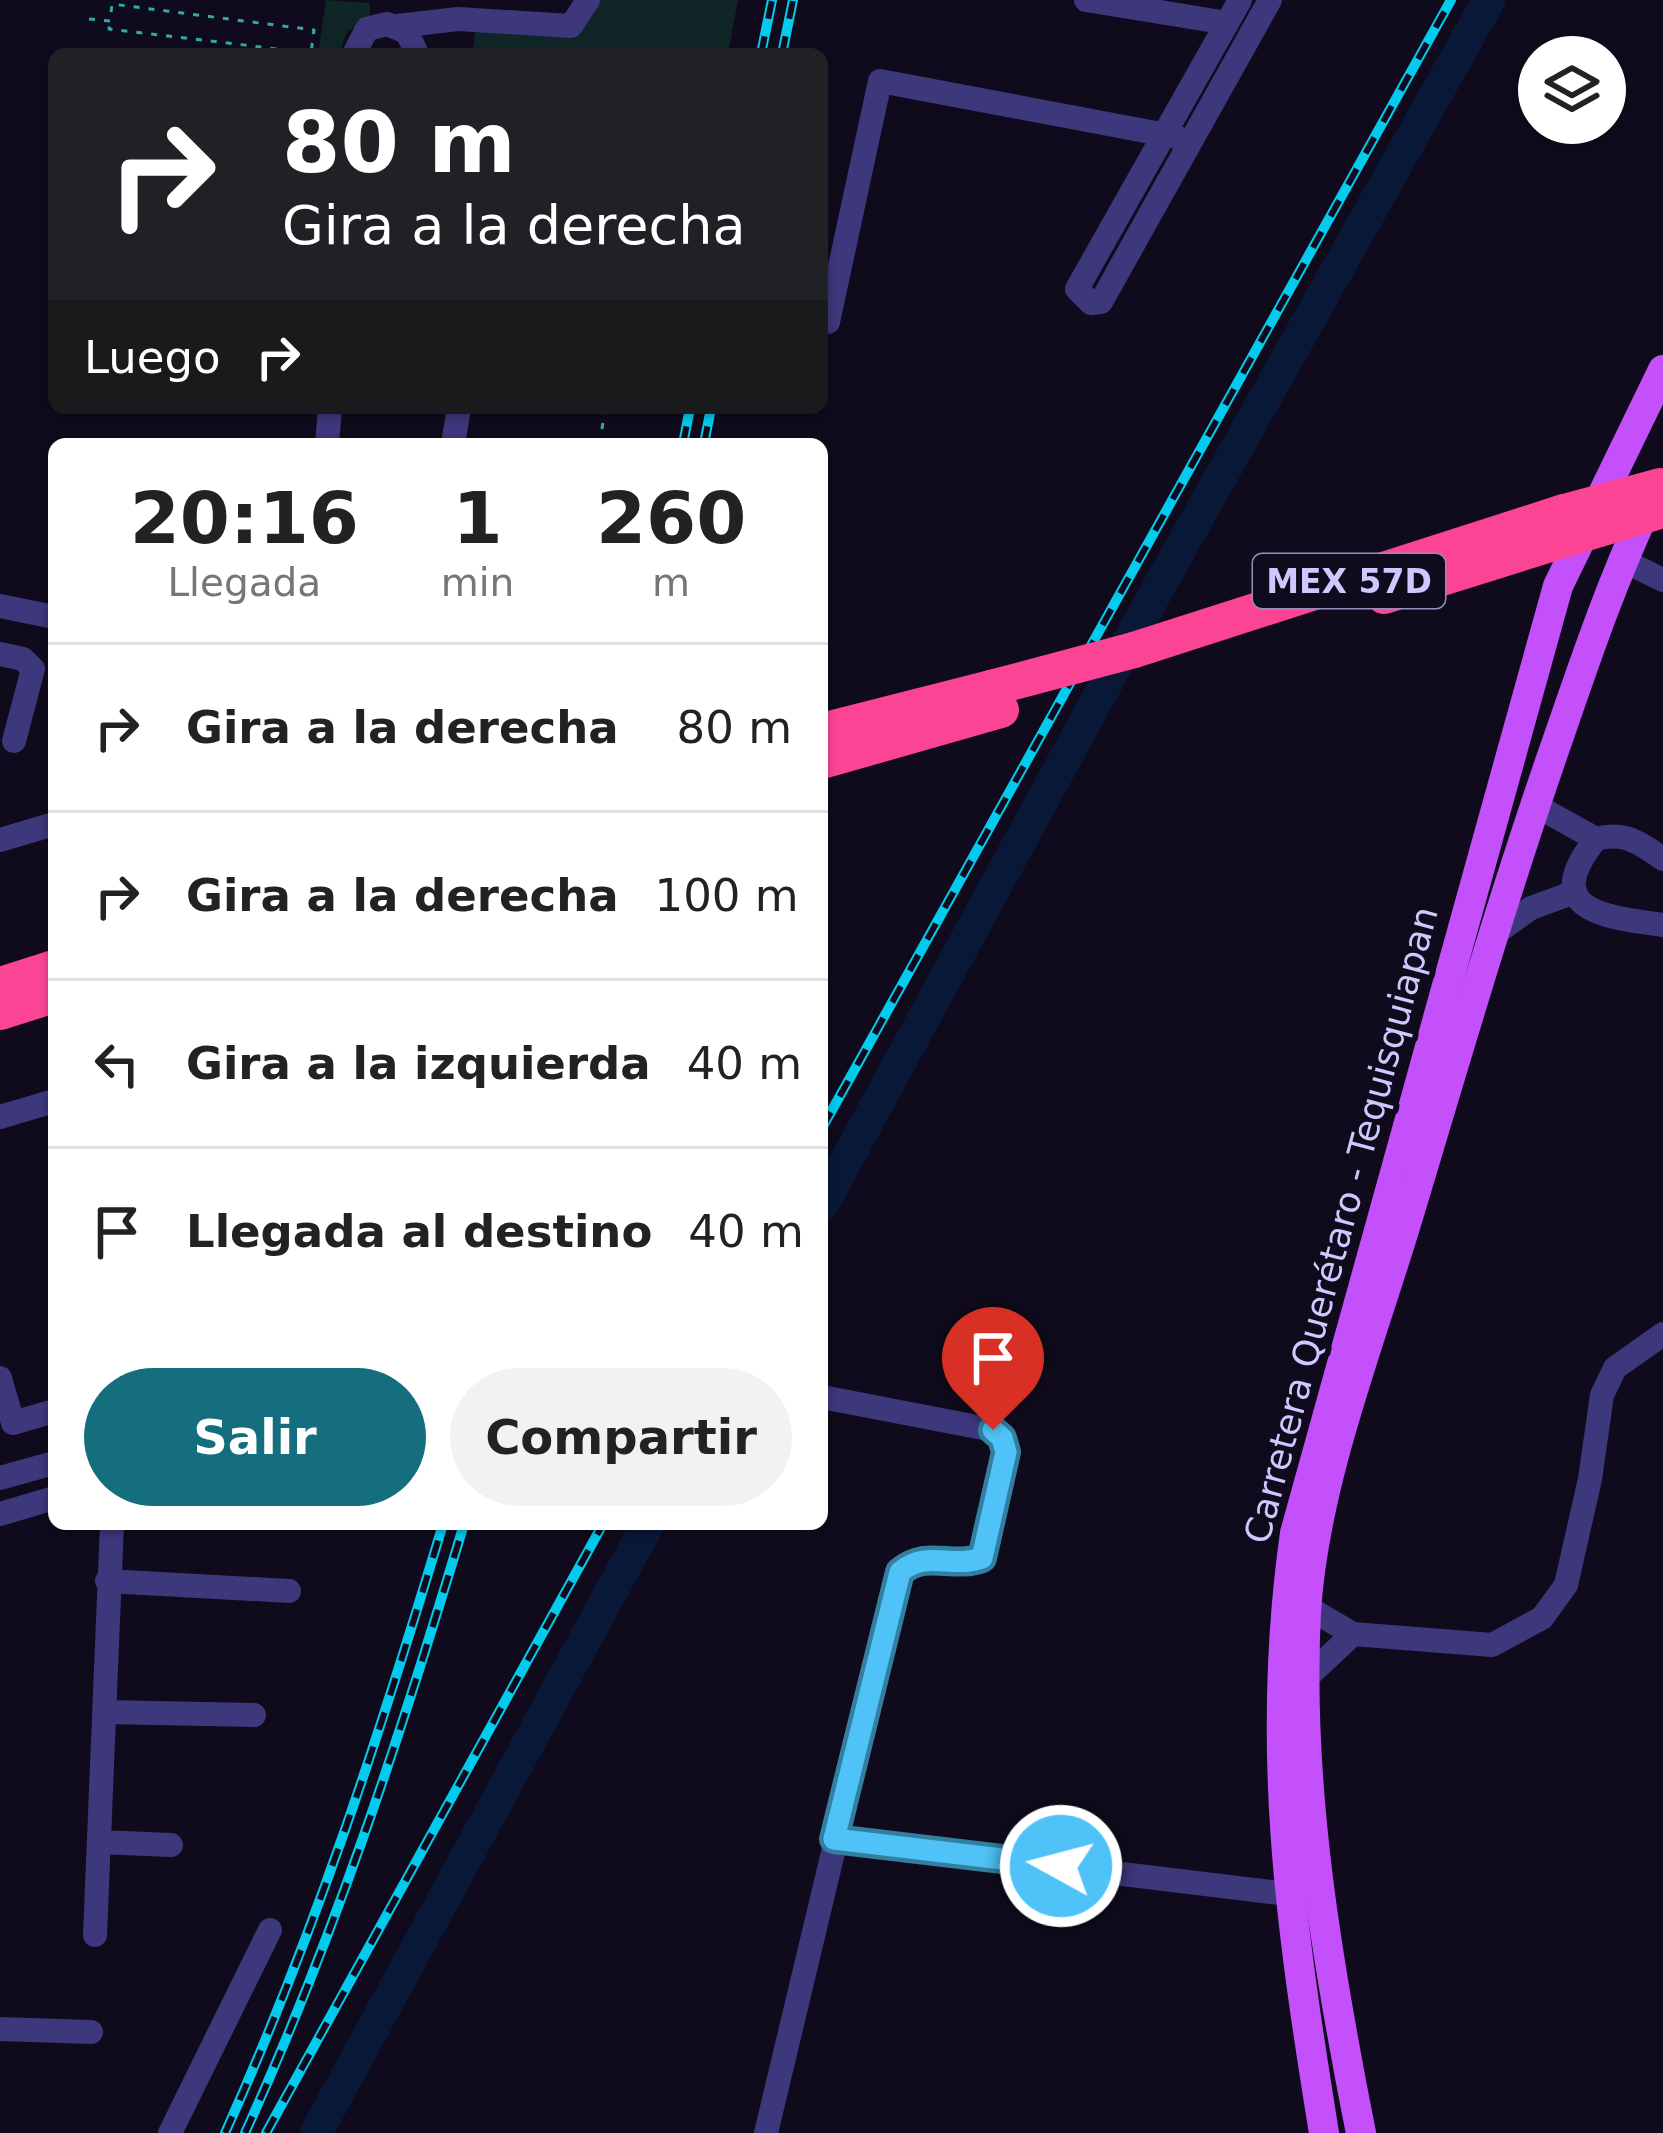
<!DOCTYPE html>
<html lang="es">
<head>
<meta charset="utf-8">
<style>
	:root { --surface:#fff; --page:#f2f2f2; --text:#222; --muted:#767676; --line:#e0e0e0; --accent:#146e7e }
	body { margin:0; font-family:"DejaVu Sans",sans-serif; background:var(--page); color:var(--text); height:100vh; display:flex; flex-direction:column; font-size:45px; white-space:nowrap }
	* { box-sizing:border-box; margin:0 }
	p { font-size:39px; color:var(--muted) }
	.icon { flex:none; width:66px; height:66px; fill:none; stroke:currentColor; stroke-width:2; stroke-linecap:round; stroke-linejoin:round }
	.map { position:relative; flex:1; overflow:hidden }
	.details { position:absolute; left:48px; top:438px; width:780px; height:1092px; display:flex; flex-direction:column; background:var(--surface); border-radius:18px; box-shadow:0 3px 9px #0004 }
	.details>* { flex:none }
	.banner { position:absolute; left:48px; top:48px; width:780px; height:366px; border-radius:18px; box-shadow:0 3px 9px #0004; background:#202124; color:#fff; overflow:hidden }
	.fabs { position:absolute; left:1518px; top:36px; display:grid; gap:24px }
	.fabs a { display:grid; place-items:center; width:108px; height:108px; border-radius:50%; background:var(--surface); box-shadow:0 3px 9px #0004; font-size:60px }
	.pin { position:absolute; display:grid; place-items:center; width:102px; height:102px; color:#fff; margin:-123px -51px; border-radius:50% 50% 50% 0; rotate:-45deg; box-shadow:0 0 12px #0007 }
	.pin .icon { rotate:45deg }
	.me { position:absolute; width:132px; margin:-66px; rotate:277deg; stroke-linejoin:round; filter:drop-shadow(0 0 9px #0008) }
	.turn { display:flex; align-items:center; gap:42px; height:252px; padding:0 36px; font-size:54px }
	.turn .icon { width:156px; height:156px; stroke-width:2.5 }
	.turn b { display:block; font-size:84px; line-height:102px }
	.then { display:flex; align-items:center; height:114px; padding:0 36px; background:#0003; gap:24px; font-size:45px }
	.eta { display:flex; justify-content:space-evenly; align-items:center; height:204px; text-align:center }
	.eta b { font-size:72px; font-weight:700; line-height:84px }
	.cta { display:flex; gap:24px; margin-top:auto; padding:24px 36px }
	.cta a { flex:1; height:138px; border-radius:72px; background:var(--accent); color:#fff; font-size:48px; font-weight:700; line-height:138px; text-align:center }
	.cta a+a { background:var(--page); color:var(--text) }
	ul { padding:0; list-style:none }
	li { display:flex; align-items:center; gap:36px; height:168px; padding:0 36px; border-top:3px solid var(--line) }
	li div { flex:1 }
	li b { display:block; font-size:45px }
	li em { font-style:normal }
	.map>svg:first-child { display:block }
	.green { fill:#0f2526 }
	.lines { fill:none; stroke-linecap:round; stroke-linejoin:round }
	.river { stroke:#091837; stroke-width:33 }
	.path { stroke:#2eabaa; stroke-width:3; stroke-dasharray:6 9; stroke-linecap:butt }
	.minor { stroke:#3d377b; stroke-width:24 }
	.major { stroke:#c450fc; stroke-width:30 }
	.highway { stroke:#fc4494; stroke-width:36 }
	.rail-casing { stroke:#03cbee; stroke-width:10 }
	.rail { stroke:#0f0b1c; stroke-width:6; stroke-dasharray:18; stroke-linecap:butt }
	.highway-bridge { stroke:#fc4494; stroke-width:36 }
	.route-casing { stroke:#337fa1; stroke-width:30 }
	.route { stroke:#4fc3f7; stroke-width:21 }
	.labels { text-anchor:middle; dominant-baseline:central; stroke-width:12; stroke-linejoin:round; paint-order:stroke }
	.shield { fill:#0f0b1c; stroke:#968fba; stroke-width:3 }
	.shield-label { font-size:33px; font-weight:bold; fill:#d0c7fe }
	.street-label { font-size:36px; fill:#d0c7fe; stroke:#0f0b1c }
</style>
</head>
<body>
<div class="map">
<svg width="1663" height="2133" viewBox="0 0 1663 2133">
	<rect width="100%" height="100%" fill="#0f0b1c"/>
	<!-- green -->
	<g class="green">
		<path d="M326,0L370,3V18L347,32L339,54H318Z"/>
		<path d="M580,0H738L728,54H472L477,21L566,30Z"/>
	</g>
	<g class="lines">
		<!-- river -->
		<g class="river">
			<path d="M822,1205L1152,599L1489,0"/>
			<path d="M316,2133L648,1524"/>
		</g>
		<!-- path -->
		<g class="path">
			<path d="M89,19L110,21L112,4L314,30L311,53L109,29L110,21"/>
			<path d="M602,429L605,408"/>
		</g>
		<!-- minor -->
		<g class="minor">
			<path d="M1086,0L1227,23"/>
			<path d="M1240,0L1077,289L1091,303L1101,302L1270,0"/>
			<path d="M398,26L458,19L571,26L588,0"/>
			<path d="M354,54L367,29L387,24L407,32L417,54"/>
			<path d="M828,322L880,81L1177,137"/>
			<path d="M327,444L330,408"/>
			<path d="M453,444L459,408"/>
			<path d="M1622,560L1663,580"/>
			<path d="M0,606L54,617"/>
			<path d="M0,654L23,659L33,669L14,741"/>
			<path d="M1535,805L1596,839C1625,831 1640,843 1663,859"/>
			<path d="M1596,839C1537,912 1608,917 1663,925"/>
			<path d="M0,840L54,824"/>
			<path d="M1492,936L1531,908L1575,892"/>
			<path d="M0,1117L54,1101"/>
			<path d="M0,1378L13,1423L54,1411"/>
			<path d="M0,1478L54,1463"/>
			<path d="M0,1514L54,1498"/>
			<path d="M107,1581L289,1591"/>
			<path d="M1307,1607L1353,1634L1492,1645L1542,1618L1566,1585L1590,1479L1602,1395L1615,1368L1663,1334"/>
			<path d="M1304,1680L1353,1634"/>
			<path d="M105,1712L254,1715"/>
			<path d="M834,1839L1288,1894"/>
			<path d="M99,1842L171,1845"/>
			<path d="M95,1935L112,1524"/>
			<path d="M0,2029L91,2032"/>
			<path d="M170,2133L270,1930"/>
			<path d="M766,2133L900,1572C927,1549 951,1569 982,1558L1006,1452L1002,1438L993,1430L822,1397"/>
		</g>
		<!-- major -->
		<g class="major">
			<path d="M1324,2133C1290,1923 1265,1745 1295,1533L1558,586L1663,370"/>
			<path d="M1361,2133C1327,1962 1297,1786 1306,1612C1314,1482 1371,1341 1408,1217C1454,1064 1499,910 1551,759C1581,673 1609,587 1648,505"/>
		</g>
		<!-- highway -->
		<g class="highway">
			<path d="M1384,596L1563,540"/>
			<path d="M1134,650L1564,512"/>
			<path d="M822,731L991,688"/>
			<path d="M822,761L1001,710"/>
			<path d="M0,985L54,968"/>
			<path d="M0,1012L54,995"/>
		</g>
		<!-- rail casing -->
		<g class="rail-casing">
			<g id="rail">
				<path d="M761,54L772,0"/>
				<path d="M782,54L793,0"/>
				<path d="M683,444L690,408"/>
				<path d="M704,444L711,408"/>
				<path d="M822,1128L1451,0"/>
				<path d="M225,2133C314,1936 381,1731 443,1524"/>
				<path d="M245,2133C335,1936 402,1731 464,1524"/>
				<path d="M266,2133L603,1524"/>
			</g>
		</g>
		<!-- rail -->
		<use href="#rail" class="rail"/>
		<!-- highway-bridge -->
		<g class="highway-bridge">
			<path d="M1564,512L1660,486"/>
			<path d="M1563,540L1663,510"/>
			<path d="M991,688L1134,650"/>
		</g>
	</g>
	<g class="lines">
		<!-- route casing -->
		<g class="route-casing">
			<path id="route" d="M993,1430L1002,1438L1006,1452L982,1558C951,1569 927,1549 900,1572L834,1839L1061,1866"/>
		</g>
		<!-- route -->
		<use href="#route" class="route"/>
	</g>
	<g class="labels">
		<!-- shield labels -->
		<rect class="shield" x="1253" y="554" width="192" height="54" rx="9"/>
		<g class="shield-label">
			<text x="1349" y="581">MEX 57D</text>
		</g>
		<!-- street labels -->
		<g class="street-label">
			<text transform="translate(1341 1225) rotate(-75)">Carretera Querétaro - Tequisquiapan</text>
		</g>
	</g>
</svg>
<div class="fabs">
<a><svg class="icon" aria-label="layers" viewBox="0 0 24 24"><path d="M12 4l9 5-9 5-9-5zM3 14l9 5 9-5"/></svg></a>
</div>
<div class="pin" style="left:993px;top:1430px;background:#d93025"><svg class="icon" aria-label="arrive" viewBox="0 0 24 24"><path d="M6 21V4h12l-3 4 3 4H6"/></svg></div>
<svg class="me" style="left:1061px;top:1866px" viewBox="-20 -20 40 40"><circle r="17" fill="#4fc3f7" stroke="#fff" stroke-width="3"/><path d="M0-11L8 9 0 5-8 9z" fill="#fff"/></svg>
<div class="banner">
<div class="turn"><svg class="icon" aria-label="right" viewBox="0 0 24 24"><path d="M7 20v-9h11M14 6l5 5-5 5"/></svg><div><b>80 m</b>Gira a la derecha</div></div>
<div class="then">Luego<svg class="icon" aria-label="right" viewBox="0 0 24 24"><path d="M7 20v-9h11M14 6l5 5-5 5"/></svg></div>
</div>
<section class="details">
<div class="eta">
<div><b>20:16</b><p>Llegada</p></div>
<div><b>1</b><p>min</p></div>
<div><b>260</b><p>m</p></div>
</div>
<ul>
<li><svg class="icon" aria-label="right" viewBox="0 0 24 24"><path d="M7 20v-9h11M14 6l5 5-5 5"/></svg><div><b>Gira a la derecha</b></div><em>80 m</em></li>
<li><svg class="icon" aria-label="right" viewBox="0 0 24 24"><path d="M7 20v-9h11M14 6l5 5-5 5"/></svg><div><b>Gira a la derecha</b></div><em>100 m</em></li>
<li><svg class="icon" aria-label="left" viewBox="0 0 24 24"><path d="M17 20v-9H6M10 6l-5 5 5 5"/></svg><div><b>Gira a la izquierda</b></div><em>40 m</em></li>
<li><svg class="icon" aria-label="arrive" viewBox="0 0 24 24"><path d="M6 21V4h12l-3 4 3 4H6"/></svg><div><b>Llegada al destino</b></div><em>40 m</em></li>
</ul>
<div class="cta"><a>Salir</a><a>Compartir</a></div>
</section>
</div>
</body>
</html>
